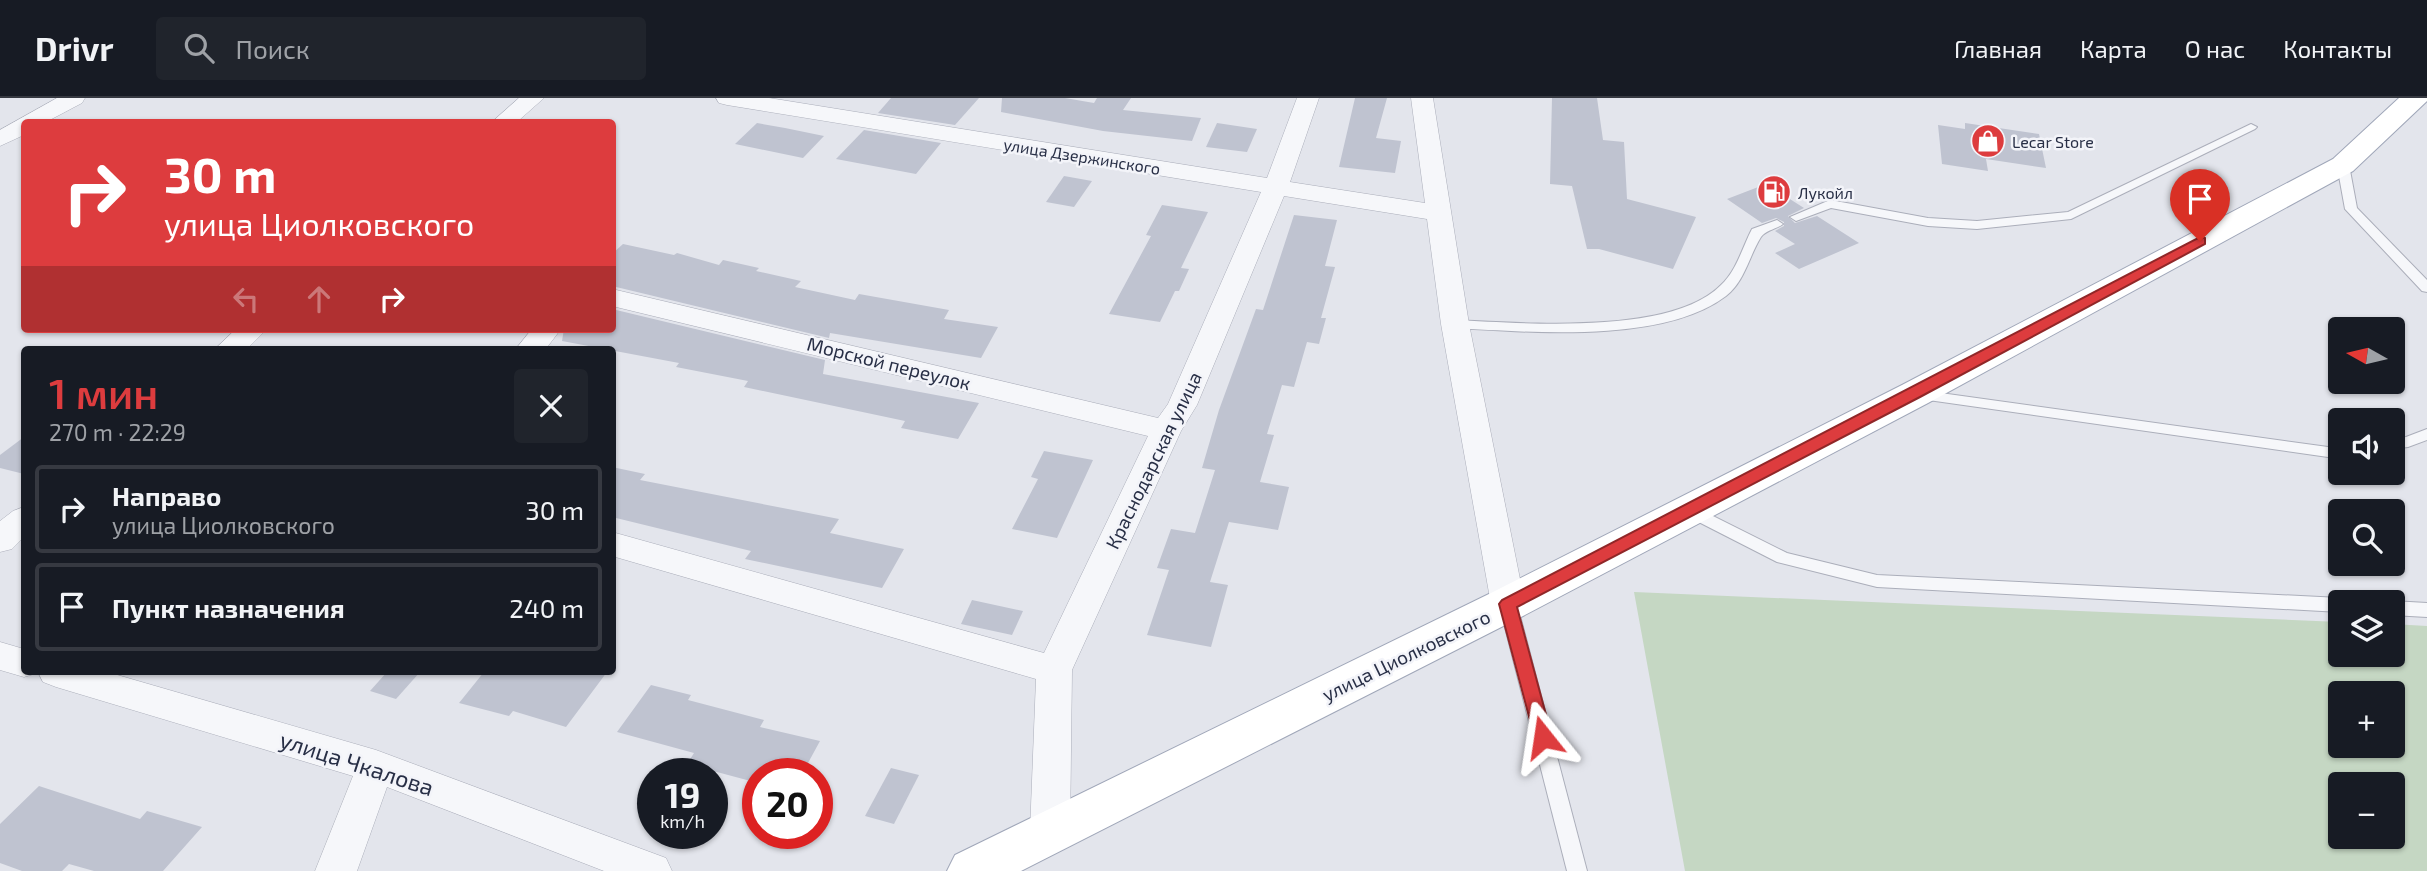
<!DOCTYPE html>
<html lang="ru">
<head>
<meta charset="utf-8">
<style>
	:root { --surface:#171b24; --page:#20242c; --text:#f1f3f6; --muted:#9ea1a6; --line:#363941; --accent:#dd3c3e }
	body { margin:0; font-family:"Exo 2",sans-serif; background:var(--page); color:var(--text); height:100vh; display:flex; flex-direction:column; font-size:26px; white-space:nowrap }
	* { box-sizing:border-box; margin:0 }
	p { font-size:23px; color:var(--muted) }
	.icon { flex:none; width:38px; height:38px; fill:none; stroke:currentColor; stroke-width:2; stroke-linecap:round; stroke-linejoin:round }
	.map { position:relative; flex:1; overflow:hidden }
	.drawer { position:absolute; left:21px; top:248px; width:595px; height:329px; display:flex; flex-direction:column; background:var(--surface); border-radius:7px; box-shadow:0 2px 5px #0004 }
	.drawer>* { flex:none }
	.hud { position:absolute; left:21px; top:21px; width:595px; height:214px; border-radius:7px; box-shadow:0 2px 5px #0004; background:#dd3c3e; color:#fff; overflow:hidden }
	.needle { width:46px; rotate:278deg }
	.tools { position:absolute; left:2328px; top:219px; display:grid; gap:14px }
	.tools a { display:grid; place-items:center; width:77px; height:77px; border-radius:7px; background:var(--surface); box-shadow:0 2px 5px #0004; font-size:35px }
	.speed { position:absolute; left:637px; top:660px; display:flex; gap:14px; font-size:35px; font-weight:700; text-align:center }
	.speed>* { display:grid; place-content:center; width:91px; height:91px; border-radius:50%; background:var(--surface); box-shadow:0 2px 5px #0004; line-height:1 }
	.speed small { font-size:18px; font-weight:400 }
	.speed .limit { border:10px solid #d22; background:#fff; color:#111 }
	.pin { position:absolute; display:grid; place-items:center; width:60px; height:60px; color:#fff; margin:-72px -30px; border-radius:50% 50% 50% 0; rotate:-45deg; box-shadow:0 0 7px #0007 }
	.pin .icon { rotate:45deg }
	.me { position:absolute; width:77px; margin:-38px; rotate:345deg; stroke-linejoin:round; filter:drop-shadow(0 0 5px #0008) }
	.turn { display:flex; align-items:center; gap:24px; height:147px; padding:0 28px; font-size:32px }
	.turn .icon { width:91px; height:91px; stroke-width:2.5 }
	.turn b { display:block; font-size:49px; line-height:60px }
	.lanes { display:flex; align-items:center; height:66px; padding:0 28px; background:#0003; justify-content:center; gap:35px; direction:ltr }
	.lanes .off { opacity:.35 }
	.round { display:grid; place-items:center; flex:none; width:74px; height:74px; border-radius:7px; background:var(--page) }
	.headline { display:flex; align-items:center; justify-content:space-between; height:119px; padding:0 28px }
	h1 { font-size:42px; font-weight:600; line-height:52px; color:var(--accent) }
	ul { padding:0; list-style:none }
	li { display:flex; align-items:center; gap:21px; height:88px; margin:0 14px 10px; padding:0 14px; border:4px solid var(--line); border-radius:7px }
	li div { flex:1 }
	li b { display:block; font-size:26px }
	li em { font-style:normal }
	header { display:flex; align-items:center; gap:42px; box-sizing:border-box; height:98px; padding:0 35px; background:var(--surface); border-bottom:2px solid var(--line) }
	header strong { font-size:33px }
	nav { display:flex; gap:38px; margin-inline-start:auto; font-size:24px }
	.search { width:490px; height:63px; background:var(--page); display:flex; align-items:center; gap:18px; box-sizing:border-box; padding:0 24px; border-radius:7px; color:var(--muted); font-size:26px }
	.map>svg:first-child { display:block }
	.green { fill:#c5d7c3; fill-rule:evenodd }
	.building { fill:#bfc3d0 }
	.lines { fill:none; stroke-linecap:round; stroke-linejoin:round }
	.service-casing { stroke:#abaeba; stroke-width:2 }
	.minor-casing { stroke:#abaeba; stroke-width:1 }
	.primary-casing { stroke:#a0a7b9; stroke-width:2 }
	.service { fill:#f6f7fa; fill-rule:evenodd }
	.minor { fill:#f6f7fa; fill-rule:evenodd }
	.primary { fill:#fff; fill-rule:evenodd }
	.route { fill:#dd3c3e; stroke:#902728; stroke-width:2 }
	.labels { text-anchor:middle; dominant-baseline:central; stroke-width:5; stroke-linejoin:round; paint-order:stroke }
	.far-poi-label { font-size:16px; fill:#282f46; stroke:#f3f4f9; text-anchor:start }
	.far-street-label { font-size:16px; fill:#282f46; stroke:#f3f4f9 }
	.street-label { font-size:19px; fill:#282f46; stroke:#f3f4f9 }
	.near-street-label { font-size:23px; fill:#282f46; stroke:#f3f4f9 }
</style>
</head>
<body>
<header>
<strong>Drivr</strong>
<div class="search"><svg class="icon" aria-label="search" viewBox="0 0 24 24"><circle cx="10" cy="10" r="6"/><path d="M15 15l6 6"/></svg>Поиск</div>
<nav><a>Главная</a><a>Карта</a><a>О нас</a><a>Контакты</a></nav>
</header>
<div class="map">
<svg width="2427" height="773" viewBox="0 0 2427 773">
	<rect width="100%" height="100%" fill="#e3e5ec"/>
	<!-- green -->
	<path class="green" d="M1634,494L2340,524V556H2392V526L2427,528V773H1685ZM2392,595V648H2340V595ZM2392,686V738H2340V686Z"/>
	<!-- building -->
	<g class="building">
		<path d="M891,0H979L955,27L878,15Z"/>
		<path d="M1002,0H1065L1094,5L1097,0H1131L1123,12L1201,20L1192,43L1103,33L1001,14Z"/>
		<path d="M1355,0H1387L1376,40L1401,43L1395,75L1339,69Z"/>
		<path d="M1552,0H1597L1603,42L1624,44L1627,101L1696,119L1673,171L1599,151H1587L1572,88L1550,86Z"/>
		<path d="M757,25L785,30L824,38L803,60L735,46Z"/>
		<path d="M1217,25L1257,31L1247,54L1206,49Z"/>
		<path d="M1965,25L2039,36L2046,70L1986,61L1988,73L1942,66L1938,27L1965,31Z"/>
		<path d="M864,32L941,45L916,76L836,61Z"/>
		<path d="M1064,78L1092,83L1074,109L1046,104Z"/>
		<path d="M1766,86L1804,110L1788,118L1795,125L1817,118L1859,145L1799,171L1775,155L1795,146L1775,133L1784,128V124L1776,120L1762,125L1727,101Z"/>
		<path d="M1162,107L1208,114L1181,170L1189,171L1179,193H1175L1160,224L1109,216L1151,138L1146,137Z"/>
		<path d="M1294,117L1337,122L1325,168L1335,169L1321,220H1326L1319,246L1307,244L1294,289L1282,287L1267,336L1274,337L1260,384L1289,389L1278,432L1229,424L1210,484L1228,487L1211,549L1147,537L1169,472L1157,470L1171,431L1195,435L1215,372L1202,370L1219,312L1256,211L1263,212Z"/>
		<path d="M623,146L674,157L677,155L719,167L723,162L759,170L756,173L801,183L795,189L855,202L859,196L949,212L944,221L998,229L981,260L830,235L829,240L612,188V156Z"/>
		<path d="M612,211L825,262L823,276L979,305L958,341L901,330L905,323L744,289L748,283L676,269L679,265L562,243L564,231H612Z"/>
		<path d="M24,339V376L0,370V357Z"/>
		<path d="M1044,353L1093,362L1057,440L1012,431L1038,381L1031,379Z"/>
		<path d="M612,369L645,376L640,382L839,421L830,435L904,451L882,490L745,461L751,453L612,419Z"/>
		<path d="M972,502L1023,513L1012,537L961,526Z"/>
		<path d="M387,574H420L396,601L370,593Z"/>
		<path d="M484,574H607L566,629L513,613L509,618L459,605Z"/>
		<path d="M651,587L691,597L688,602L764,622L760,629L820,643L802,676H758V685L687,666L694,655L617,634Z"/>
		<path d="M891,670L919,677L894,726L865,718Z"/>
		<path d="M39,688L140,721L147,713L202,729L163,773H94L69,766L62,773H22L0,765V726Z"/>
	</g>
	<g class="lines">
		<!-- service casing -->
		<g class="service-casing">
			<g id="service">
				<path d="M2251,26L2257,29L2255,31L2071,121L1977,131L1928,128L1831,110L1796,123L1790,119L1830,102L1928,120L1977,123L2068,114Z"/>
				<path d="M2343,63L2349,67L2357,110L2427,182V194L2422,193L2345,111L2337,67Z"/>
				<path d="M1777,122L1783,126C1777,131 1766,132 1761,139C1749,158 1745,183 1726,198C1663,246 1531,234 1455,230L1448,226L1455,222C1522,225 1671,238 1721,187C1737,172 1742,150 1752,131Z"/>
				<path d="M1919,292L2328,349L2340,347V357L2328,359L1914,300L1912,297Z"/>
				<path d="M2427,331V342L2408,349L2392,351V341L2406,339Z"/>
				<path d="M1689,406L1787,455L1877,477L2340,500L2347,504H2340V514L1877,489L1777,464L1683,416L1681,412L1683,408Z"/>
				<path d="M1508,499L1514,501L1517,506L1587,773H1567L1499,506L1502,501Z"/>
				<path d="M2392,503L2427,505V519L2392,517V504H2390Z"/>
			</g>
		</g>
		<!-- minor casing -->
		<g class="minor-casing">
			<g id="minor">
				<path d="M57,0H85L82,5L46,24H24V37L0,48V32Z"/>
				<path d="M519,0H544L517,24H492Z"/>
				<path d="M716,0H769L1267,80L1297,0H1319L1290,84L1425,105L1411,0H1433L1469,226L1525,506L1520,515L1508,519L1496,515L1491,506L1441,226L1427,121L1284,98L1197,307L1181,333L1072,572L1070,734L1064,747L1050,752L1036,747L1030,734L1036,581L612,458V434L1044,555L1148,338L612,208V191L1158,320L1168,306L1261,94L727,7L719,5Z"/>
				<path d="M236,231H267L246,252H214Z"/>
				<path d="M532,231H561L545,252H515Z"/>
				<path d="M24,409V439L12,451L0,454V423L13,413Z"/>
				<path d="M0,544L24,551V574L37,575L24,579L0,572Z"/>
				<path d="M38,574H107L376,652L666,760L672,773H604L387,689L357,773H315L353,678L56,589L43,584Z"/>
			</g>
		</g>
		<!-- primary casing -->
		<g class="primary-casing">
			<path id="primary" d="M2399,0H2427V3L2353,73L1928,305L1523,518L1021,773H947L955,757L1493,494L1902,287L2333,61Z"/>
		</g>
		<!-- service -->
		<use href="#service" class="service"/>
		<!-- minor -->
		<use href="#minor" class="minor"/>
		<!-- primary -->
		<use href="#primary" class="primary"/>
	</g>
	<!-- route -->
	<path class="route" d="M2200,139L2205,140V146L1920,299L1517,509L1552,639L1550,645L1543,648L1536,645L1499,506L1502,502Z"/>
	<!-- icons -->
	<defs>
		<g id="shop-disc" transform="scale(1.75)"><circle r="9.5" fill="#dd3c3e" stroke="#f3f4f9"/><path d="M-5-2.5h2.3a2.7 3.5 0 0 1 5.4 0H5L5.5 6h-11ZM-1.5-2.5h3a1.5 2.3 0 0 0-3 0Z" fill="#fff"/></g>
		<g id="fuel-disc" transform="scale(1.75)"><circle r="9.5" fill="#dd3c3e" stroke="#f3f4f9"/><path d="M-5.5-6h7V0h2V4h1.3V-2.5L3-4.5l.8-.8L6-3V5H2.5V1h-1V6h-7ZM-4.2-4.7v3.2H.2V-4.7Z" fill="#fff"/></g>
	</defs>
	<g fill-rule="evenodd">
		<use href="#shop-disc" x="1988" y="43"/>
		<use href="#fuel-disc" x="1774" y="94"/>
	</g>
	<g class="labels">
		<!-- far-poi labels -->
		<g class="far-poi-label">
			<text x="2012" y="43">Lecar Store</text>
			<text x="1798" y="94">Лукойл</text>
		</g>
		<!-- far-street labels -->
		<g class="far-street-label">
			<text transform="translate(1082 58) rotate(9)">улица Дзержинского</text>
		</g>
		<!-- street labels -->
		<g class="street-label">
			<text transform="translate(889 265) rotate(14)">Морской переулок</text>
			<text transform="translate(1153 362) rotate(-64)">Краснодарская улица</text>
			<text transform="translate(1406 557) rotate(-26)">улица Циолковского</text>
		</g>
		<!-- near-street labels -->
		<g class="near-street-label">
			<text transform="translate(357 665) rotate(18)">улица Чкалова</text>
		</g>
	</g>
</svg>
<div class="tools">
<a><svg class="needle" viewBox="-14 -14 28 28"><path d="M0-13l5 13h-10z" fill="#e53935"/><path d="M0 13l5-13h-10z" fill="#9ea1a6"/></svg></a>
<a><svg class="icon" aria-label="sound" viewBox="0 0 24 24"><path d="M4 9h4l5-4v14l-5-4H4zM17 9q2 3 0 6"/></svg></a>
<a><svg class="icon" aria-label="search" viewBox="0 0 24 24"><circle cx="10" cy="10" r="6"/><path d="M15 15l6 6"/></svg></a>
<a><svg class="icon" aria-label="layers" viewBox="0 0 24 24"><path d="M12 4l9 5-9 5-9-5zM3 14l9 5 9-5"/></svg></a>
<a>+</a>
<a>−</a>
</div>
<div class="speed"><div>19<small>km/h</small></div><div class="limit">20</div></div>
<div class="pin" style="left:2200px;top:143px;background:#d93025"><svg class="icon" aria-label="arrive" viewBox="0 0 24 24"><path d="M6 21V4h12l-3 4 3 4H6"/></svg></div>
<svg class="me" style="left:1543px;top:639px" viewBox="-20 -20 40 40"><path d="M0-17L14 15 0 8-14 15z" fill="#dd3c3e" stroke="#fff" stroke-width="4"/></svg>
<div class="hud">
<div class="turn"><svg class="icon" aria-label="right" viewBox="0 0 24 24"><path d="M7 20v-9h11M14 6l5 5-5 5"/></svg><div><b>30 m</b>улица Циолковского</div></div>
<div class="lanes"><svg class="icon off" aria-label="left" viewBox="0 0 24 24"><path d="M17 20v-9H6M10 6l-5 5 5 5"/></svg><svg class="icon off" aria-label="ahead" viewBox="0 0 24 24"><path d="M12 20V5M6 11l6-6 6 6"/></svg><svg class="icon" aria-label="right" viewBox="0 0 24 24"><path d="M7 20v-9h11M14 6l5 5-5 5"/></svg></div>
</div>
<section class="drawer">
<div class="headline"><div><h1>1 мин</h1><p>270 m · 22:29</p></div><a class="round"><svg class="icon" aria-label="close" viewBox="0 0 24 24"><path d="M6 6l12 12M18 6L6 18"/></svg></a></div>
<ul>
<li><svg class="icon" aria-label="right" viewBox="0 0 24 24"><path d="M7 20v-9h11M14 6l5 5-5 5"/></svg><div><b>Направо</b><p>улица Циолковского</p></div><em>30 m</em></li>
<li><svg class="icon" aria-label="arrive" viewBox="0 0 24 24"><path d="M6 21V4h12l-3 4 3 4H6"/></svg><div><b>Пункт назначения</b></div><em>240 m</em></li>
</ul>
</section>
</div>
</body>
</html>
